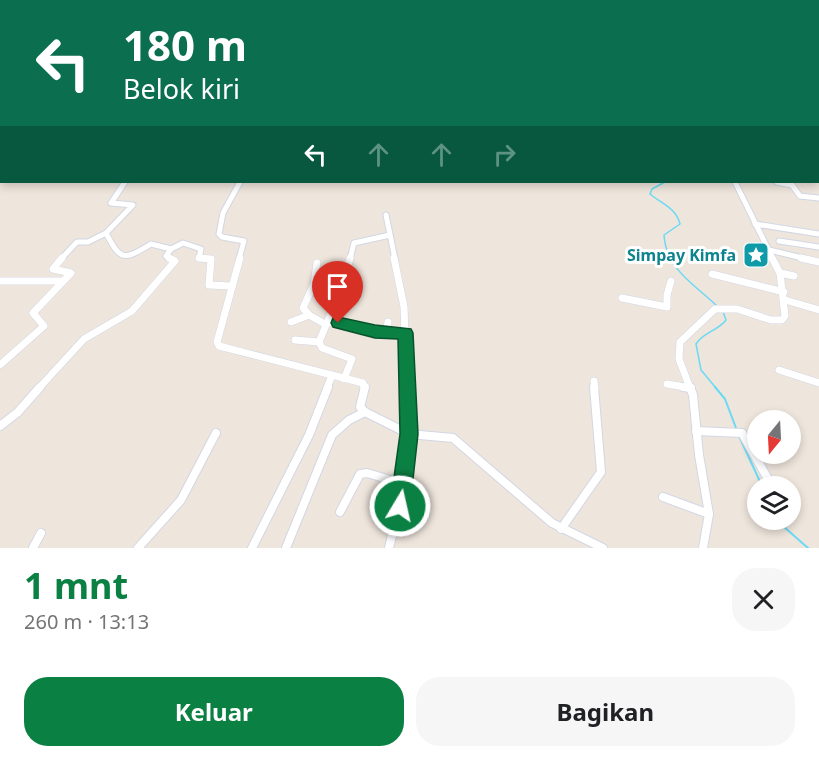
<!DOCTYPE html>
<html lang="id">
<head>
<meta charset="utf-8">
<style>
	:root { --surface:#fff; --page:#f6f6f6; --text:#202124; --muted:#757577; --accent:#0b8043 }
	body { margin:0; font-family:"Noto Sans",sans-serif; background:var(--page); color:var(--text); height:100vh; display:flex; flex-direction:column; font-size:22px; white-space:nowrap }
	* { box-sizing:border-box; margin:0 }
	p { font-size:20px; color:var(--muted) }
	.icon { flex:none; width:33px; height:33px; fill:none; stroke:currentColor; stroke-width:2; stroke-linecap:round; stroke-linejoin:round }
	.map { position:relative; height:548px; overflow:hidden }
	.panel { display:flex; flex-direction:column; background:var(--surface); flex:1 }
	.panel>* { flex:none }
	.hud { position:absolute; left:0px; top:0px; width:819px; height:183px; box-shadow:0 3px 9px #0003; background:#0b6e4f; color:#fff; overflow:hidden }
	.needle { width:39px; rotate:198deg }
	.fabs { position:absolute; left:747px; top:410px; display:grid; gap:12px }
	.fabs a { display:grid; place-items:center; width:54px; height:54px; border-radius:50%; background:var(--surface); box-shadow:0 3px 9px #0003; font-size:30px }
	.pin { position:absolute; display:grid; place-items:center; width:51px; height:51px; color:#fff; margin:-62px -26px; border-radius:50% 50% 50% 0; rotate:-45deg; box-shadow:0 0 6px #0007 }
	.pin .icon { rotate:45deg }
	.me { position:absolute; width:66px; margin:-33px; rotate:9deg; stroke-linejoin:round; filter:drop-shadow(0 0 4px #0008) }
	.turn { display:flex; align-items:center; gap:21px; height:126px; padding:0 24px; font-size:27px }
	.turn .icon { width:78px; height:78px; stroke-width:2.5 }
	.turn b { display:block; font-size:42px; line-height:51px }
	.lanes { display:flex; align-items:center; height:57px; padding:0 24px; background:#0003; justify-content:center; gap:30px; direction:ltr }
	.lanes .off { opacity:.35 }
	.round { display:grid; place-items:center; flex:none; width:63px; height:63px; border-radius:24px; background:var(--page) }
	.summary { display:flex; align-items:center; justify-content:space-between; height:102px; padding:0 24px }
	h1 { font-size:36px; font-weight:700; line-height:45px; color:var(--accent) }
	.button { display:flex; gap:12px; margin-top:auto; padding:12px 24px }
	.button a { flex:1; height:69px; border-radius:24px; background:var(--accent); color:#fff; font-size:24px; font-weight:700; line-height:69px; text-align:center }
	.button a+a { background:var(--page); color:var(--text) }
	.map>svg:first-child { display:block }
	.lines { fill:none; stroke-linecap:round; stroke-linejoin:round }
	.stream-far1 { stroke:#6adaf5; stroke-width:1.5 }
	.stream { stroke:#6adaf5; stroke-width:2 }
	.minor-far3-casing { stroke:#d2d7e4; stroke-width:5 }
	.minor-far2-casing { stroke:#d2d7e4; stroke-width:7 }
	.minor-far1-casing { stroke:#d2d7e4; stroke-width:8 }
	.minor-casing { stroke:#d2d7e4; stroke-width:10 }
	.minor-far3 { stroke:#fff; stroke-width:4.5 }
	.minor-far2 { stroke:#fff; stroke-width:5 }
	.minor-far1 { stroke:#fff; stroke-width:7 }
	.minor { stroke:#fff; stroke-width:8 }
	.route { fill:#0b8043; stroke:#07532c; stroke-width:1.5 }
	.labels { text-anchor:middle; dominant-baseline:central; stroke-width:6; stroke-linejoin:round; paint-order:stroke }
	.culture-label { font-size:16px; font-weight:bold; fill:#0d838f; stroke:#fff; text-anchor:end }
</style>
</head>
<body>
<div class="map">
<svg width="819" height="548" viewBox="0 0 819 548">
	<rect width="100%" height="100%" fill="#eee5dc"/>
	<g class="lines">
		<!-- stream-far1 -->
		<g class="stream-far1">
			<path d="M665,182L652,189L650,194C662,204 676,208 680,224L664,235C666,269 694,284 717,306"/>
			<path d="M716,388L701,370L696,344C703,332 718,331 726,320L723,312"/>
		</g>
		<!-- stream -->
		<g class="stream">
			<path d="M715,387L725,399L736,428"/>
			<path d="M739,436L762,486"/>
			<path d="M775,519L808,548"/>
		</g>
		<!-- minor-far3 casing -->
		<g class="minor-far3-casing">
			<path id="minor-far3" d="M1,124L2,121"/>
		</g>
		<!-- minor-far2 casing -->
		<g class="minor-far2-casing">
			<g id="minor-far2">
				<path d="M125,182L111,203L133,205L106,233C121,262 124,260 151,244L171,249L166,256L172,259"/>
				<path d="M735,182L773,259"/>
				<path d="M777,182L792,185L800,196L819,198"/>
				<path d="M386,215L395,259"/>
				<path d="M755,224L819,234"/>
				<path d="M779,241L819,247"/>
				<path d="M171,249L183,243L201,249L199,258L211,259"/>
				<path d="M769,250L807,259"/>
				<path d="M61,259L77,242H88L106,233"/>
				<path d="M239,259L244,241L222,237L219,234L223,213L240,182"/>
				<path d="M350,259L354,243L390,235"/>
			</g>
		</g>
		<!-- minor-far1 casing -->
		<g class="minor-far1-casing">
			<g id="minor-far1">
				<path d="M199,258L211,259L209,285L232,286"/>
				<path d="M240,258L217,342L219,346L363,383L364,388"/>
				<path d="M394,258L404,307L407,388"/>
				<path d="M801,258L819,262"/>
				<path d="M317,263L314,284L303,308L309,315L325,324L332,322L386,332L388,322"/>
				<path d="M780,273L794,276"/>
				<path d="M712,274L784,292"/>
				<path d="M0,281H63"/>
				<path d="M622,298L667,307V295L671,281"/>
				<path d="M785,300L819,310"/>
				<path d="M291,322L309,315"/>
				<path d="M386,332L406,333"/>
				<path d="M295,340L319,342"/>
				<path d="M0,365L44,326L33,313L71,273L53,269L62,258"/>
				<path d="M779,370L819,383"/>
				<path d="M344,379L352,359L322,348L319,342L342,287L350,258"/>
				<path d="M594,381L595,388"/>
				<path d="M667,384L691,388"/>
				<path d="M39,388L84,339L132,311L175,261L169,258"/>
				<path d="M327,388L332,375"/>
				<path d="M690,388L679,359L680,342L715,309H737L771,320H782L785,316L780,273L772,258"/>
			</g>
		</g>
		<!-- minor casing -->
		<g class="minor-casing">
			<g id="minor">
				<path d="M365,387L360,407L365,412L409,434L453,438L552,523L603,548"/>
				<path d="M683,387L691,388"/>
				<path d="M690,387L693,395L699,455L709,514L703,548"/>
				<path d="M0,426L18,412L40,387"/>
				<path d="M696,431L742,433L772,486"/>
				<path d="M663,497L709,514"/>
				<path d="M340,512L360,474L367,473L404,484"/>
				<path d="M561,529L601,472L594,387"/>
				<path d="M33,548L41,533"/>
				<path d="M138,548L181,500L216,433"/>
				<path d="M252,548L309,435L328,387"/>
				<path d="M286,548L332,435L349,420L365,412"/>
				<path d="M389,548L404,484L409,434L407,387"/>
			</g>
		</g>
		<!-- minor-far3 -->
		<use href="#minor-far3" class="minor-far3"/>
		<!-- minor-far2 -->
		<use href="#minor-far2" class="minor-far2"/>
		<!-- minor-far1 -->
		<use href="#minor-far1" class="minor-far1"/>
		<!-- minor -->
		<use href="#minor" class="minor"/>
	</g>
	<!-- sky -->
	<linearGradient id="sky" x2="0" y2="1"><stop stop-color="#75c3ed"/><stop offset="0.48" stop-color="#f7f3ef"/><stop offset="1" stop-color="#f7f3ef" stop-opacity="0"/></linearGradient>
	<rect width="819" height="149" fill="url(#sky)"/>
	<!-- route -->
	<path class="route" d="M338,317L375,325L411,329L413,333L418,434L410,506L407,513L400,516L393,513L390,506L400,434L398,339L375,338L333,327L331,323L333,318Z"/>
	<!-- icons -->
	<defs>
		<g id="sight-square" transform="scale(1.35)"><rect x="-9" y="-9" width="18" height="18" rx="4" fill="#0f9aa8" stroke="#fff"/><path d="M0-6L1.8-2.2L6-1.7L2.9 1.2L3.7 5.4L0 3.3L-3.7 5.4L-2.9 1.2L-6-1.7L-1.8-2.2Z" fill="#fff"/></g>
	</defs>
	<g fill-rule="evenodd">
		<use href="#sight-square" x="756" y="255"/>
	</g>
	<g class="labels">
		<!-- culture labels -->
		<g class="culture-label">
			<text x="736" y="255">Simpay Kimfa</text>
		</g>
	</g>
</svg>
<div class="fabs">
<a><svg class="needle" viewBox="-14 -14 28 28"><path d="M0-13l5 13h-10z" fill="#e53935"/><path d="M0 13l5-13h-10z" fill="#757577"/></svg></a>
<a><svg class="icon" aria-label="layers" viewBox="0 0 24 24"><path d="M12 4l9 5-9 5-9-5zM3 14l9 5 9-5"/></svg></a>
</div>
<div class="pin" style="left:338px;top:323px;background:#d93025"><svg class="icon" aria-label="arrive" viewBox="0 0 24 24"><path d="M6 21V4h12l-3 4 3 4H6"/></svg></div>
<svg class="me" style="left:400px;top:506px" viewBox="-20 -20 40 40"><circle r="17" fill="#0b8043" stroke="#fff" stroke-width="3"/><path d="M0-11L8 9 0 5-8 9z" fill="#fff"/></svg>
<div class="hud">
<div class="turn"><svg class="icon" aria-label="left" viewBox="0 0 24 24"><path d="M17 20v-9H6M10 6l-5 5 5 5"/></svg><div><b>180 m</b>Belok kiri</div></div>
<div class="lanes"><svg class="icon" aria-label="left" viewBox="0 0 24 24"><path d="M17 20v-9H6M10 6l-5 5 5 5"/></svg><svg class="icon off" aria-label="ahead" viewBox="0 0 24 24"><path d="M12 20V5M6 11l6-6 6 6"/></svg><svg class="icon off" aria-label="ahead" viewBox="0 0 24 24"><path d="M12 20V5M6 11l6-6 6 6"/></svg><svg class="icon off" aria-label="right" viewBox="0 0 24 24"><path d="M7 20v-9h11M14 6l5 5-5 5"/></svg></div>
</div>
</div>
<section class="panel">
<div class="summary"><div><h1>1 mnt</h1><p>260 m · 13:13</p></div><a class="round"><svg class="icon" aria-label="close" viewBox="0 0 24 24"><path d="M6 6l12 12M18 6L6 18"/></svg></a></div>
<div class="button"><a>Keluar</a><a>Bagikan</a></div>
</section>
</body>
</html>
